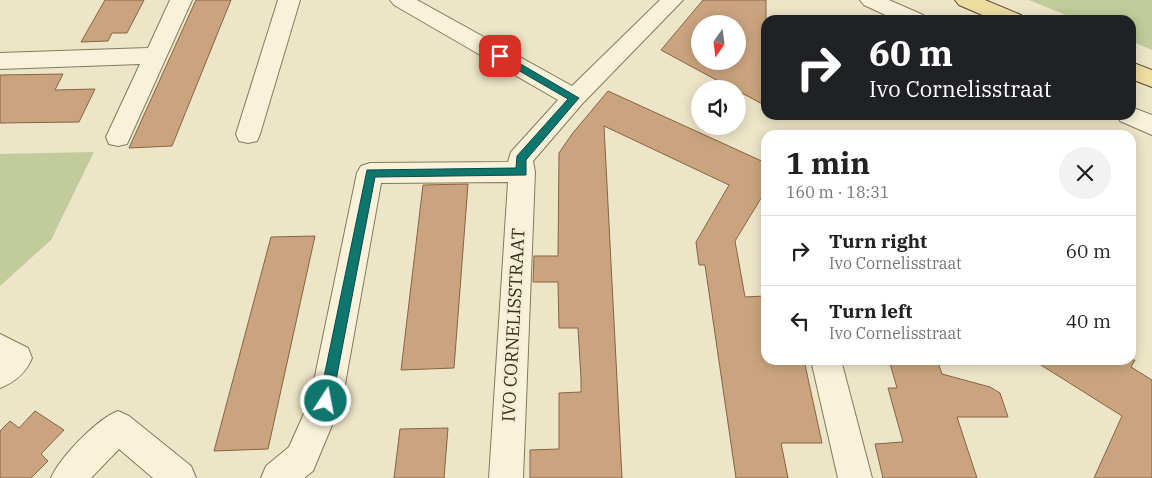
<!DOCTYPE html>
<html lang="en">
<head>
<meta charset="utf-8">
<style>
	:root { --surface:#fff; --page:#f2f2f2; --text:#222; --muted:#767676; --line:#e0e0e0 }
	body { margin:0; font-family:"IBM Plex Serif",serif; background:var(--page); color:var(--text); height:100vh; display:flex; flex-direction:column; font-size:19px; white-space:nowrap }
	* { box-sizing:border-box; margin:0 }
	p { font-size:16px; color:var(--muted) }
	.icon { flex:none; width:28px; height:28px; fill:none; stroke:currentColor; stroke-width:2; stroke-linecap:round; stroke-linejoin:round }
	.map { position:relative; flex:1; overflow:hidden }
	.details { position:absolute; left:761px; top:130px; width:375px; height:235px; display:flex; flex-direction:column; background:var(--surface); border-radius:15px; box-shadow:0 2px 12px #0003 }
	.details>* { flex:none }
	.guide { position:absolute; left:761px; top:15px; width:375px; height:105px; border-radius:15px; box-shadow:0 2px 12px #0003; background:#202124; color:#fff; overflow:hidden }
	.needle { width:32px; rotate:194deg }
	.buttons { position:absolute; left:691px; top:15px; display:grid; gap:10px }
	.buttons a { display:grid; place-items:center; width:55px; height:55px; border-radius:50%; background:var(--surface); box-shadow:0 2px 12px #0003; font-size:25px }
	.pin { position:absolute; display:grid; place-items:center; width:42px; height:42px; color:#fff; margin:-21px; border-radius:10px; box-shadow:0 2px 8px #0006 }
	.me { position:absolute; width:55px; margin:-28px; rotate:11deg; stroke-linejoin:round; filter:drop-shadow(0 0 4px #0008) }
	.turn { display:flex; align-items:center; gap:18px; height:105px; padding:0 25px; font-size:22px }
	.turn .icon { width:65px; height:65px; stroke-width:2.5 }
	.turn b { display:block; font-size:35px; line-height:42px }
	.round { display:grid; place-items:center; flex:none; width:52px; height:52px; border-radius:26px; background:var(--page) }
	.overview { display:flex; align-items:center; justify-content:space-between; height:85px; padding:0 25px }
	h1 { font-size:30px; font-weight:700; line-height:38px }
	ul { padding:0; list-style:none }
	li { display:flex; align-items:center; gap:15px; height:70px; padding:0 25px; border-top:1px solid var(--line) }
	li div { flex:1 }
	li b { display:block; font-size:19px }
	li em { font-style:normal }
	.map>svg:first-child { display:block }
	.green { fill:#c1cb9b }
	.building { fill:#caa47e; stroke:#876443; fill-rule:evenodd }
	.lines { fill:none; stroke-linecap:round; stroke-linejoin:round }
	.minor-casing { stroke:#88785d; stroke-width:2 }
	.major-casing { stroke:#564631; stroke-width:2 }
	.minor { fill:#f8f2da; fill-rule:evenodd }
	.major { fill:#eedda1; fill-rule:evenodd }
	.route { fill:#0f766e; stroke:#0a4d48 }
	.labels { text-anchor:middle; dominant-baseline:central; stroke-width:5; stroke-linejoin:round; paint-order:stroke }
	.street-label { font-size:18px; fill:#392e20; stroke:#f5efd6 }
</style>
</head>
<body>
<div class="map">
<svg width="1152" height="478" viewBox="0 0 1152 478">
	<rect width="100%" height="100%" fill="#ede5c7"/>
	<!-- green -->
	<g class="green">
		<path d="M1029,0H1152V50L1131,41V20H1078Z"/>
		<path d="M94,152L51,240L0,286V154Z"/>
	</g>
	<!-- building -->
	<g class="building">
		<path d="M105,0H144L127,33H112L108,41L81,42Z"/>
		<path d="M196,0H231L172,146L129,148Z"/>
		<path d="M703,0H766V106L738,91V89H733L661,50ZM700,24H738V61H700Z"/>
		<path d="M63,74L55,90L95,89L79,122L0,123V75Z"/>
		<path d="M608,91L766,163V190L735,241L745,297L764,296L766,310V360H804L822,443H781L788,478H736L705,265H699L696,242L729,185L604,126L622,478H530V450L559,449V393L581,392V379L578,328H559L558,282H533L534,256H558L559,153L572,134Z"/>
		<path d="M468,184L454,368L401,370L423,185Z"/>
		<path d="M315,236L268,449L214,451L271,237Z"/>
		<path d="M889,360H937L942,374L990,387L1000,393L1008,417H957L977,478H883L875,444L903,442L888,388H897Z"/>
		<path d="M1033,360H1135L1131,367L1152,380V478H1094L1122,416Z"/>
		<path d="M35,411L64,430L41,454L48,461L31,478H0V431L10,421L19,428Z"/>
		<path d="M448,428L444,478H394L400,429Z"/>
	</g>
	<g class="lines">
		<!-- minor casing -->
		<g class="minor-casing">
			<g id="minor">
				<path d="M170,0H192L127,144L118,146L109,144L106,137L140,64L0,69V53L148,48Z"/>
				<path d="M278,0H300L260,134L257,141L248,143L239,141L236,134Z"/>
				<path d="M390,0H417L572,86L660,0H683L582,104L533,161L535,172L523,478H489L508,182L381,183L342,401L313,471L304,478H261L266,466L289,447L310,400L357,173L361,166L370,163L508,162L511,152L558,100L394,5Z"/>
				<path d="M860,0H889L923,15L926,20H896L864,5Z"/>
				<path d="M1131,107L1152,115V135L1120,121L1117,115H1131Z"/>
				<path d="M0,334L28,348L32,358C26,373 15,382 0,388Z"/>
				<path d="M811,360H841L872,478H838Z"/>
				<path d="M118,411L129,416L191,466L196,478H153L119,449L91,478H51C60,457 97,419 118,411Z"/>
			</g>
		</g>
		<!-- major casing -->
		<g class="major-casing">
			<g id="major">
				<path d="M955,0H985L1021,15L1024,20H994L959,5Z"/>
				<path d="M1131,62L1152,70V87L1131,79Z"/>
			</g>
		</g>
		<!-- minor -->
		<use href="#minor" class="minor"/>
		<!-- major -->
		<use href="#major" class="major"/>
	</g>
	<!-- route -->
	<path class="route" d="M500,52L579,98L526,160V175L375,177L332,401L331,406L326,408L321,406L319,401L367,170L516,168L517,156L568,99L497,58L496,56Z"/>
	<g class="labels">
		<!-- street labels -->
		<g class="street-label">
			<text transform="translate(513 325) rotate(-87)">IVO CORNELISSTRAAT</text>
		</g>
	</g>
</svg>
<div class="buttons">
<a><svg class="needle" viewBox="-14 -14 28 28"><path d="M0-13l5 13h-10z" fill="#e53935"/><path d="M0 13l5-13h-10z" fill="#767676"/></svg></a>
<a><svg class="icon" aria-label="sound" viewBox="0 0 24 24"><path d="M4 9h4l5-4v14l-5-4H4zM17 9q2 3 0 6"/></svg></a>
</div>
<div class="pin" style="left:500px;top:56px;background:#d93025"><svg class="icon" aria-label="arrive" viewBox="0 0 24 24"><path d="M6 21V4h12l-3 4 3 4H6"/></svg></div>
<svg class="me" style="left:326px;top:401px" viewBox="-20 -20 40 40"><circle r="17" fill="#0f766e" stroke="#fff" stroke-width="3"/><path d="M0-11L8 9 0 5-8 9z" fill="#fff"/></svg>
<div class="guide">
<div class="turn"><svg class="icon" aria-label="right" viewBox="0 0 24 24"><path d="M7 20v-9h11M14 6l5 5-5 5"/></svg><div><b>60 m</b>Ivo Cornelisstraat</div></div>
</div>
<section class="details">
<div class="overview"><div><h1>1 min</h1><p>160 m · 18:31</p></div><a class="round"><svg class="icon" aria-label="close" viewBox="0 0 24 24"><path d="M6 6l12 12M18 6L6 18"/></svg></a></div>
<ul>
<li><svg class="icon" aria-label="right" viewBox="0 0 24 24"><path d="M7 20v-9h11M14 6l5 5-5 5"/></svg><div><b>Turn right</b><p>Ivo Cornelisstraat</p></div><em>60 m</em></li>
<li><svg class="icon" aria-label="left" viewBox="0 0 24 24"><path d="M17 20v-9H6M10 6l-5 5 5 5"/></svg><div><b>Turn left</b><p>Ivo Cornelisstraat</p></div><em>40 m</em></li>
</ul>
</section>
</div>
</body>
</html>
